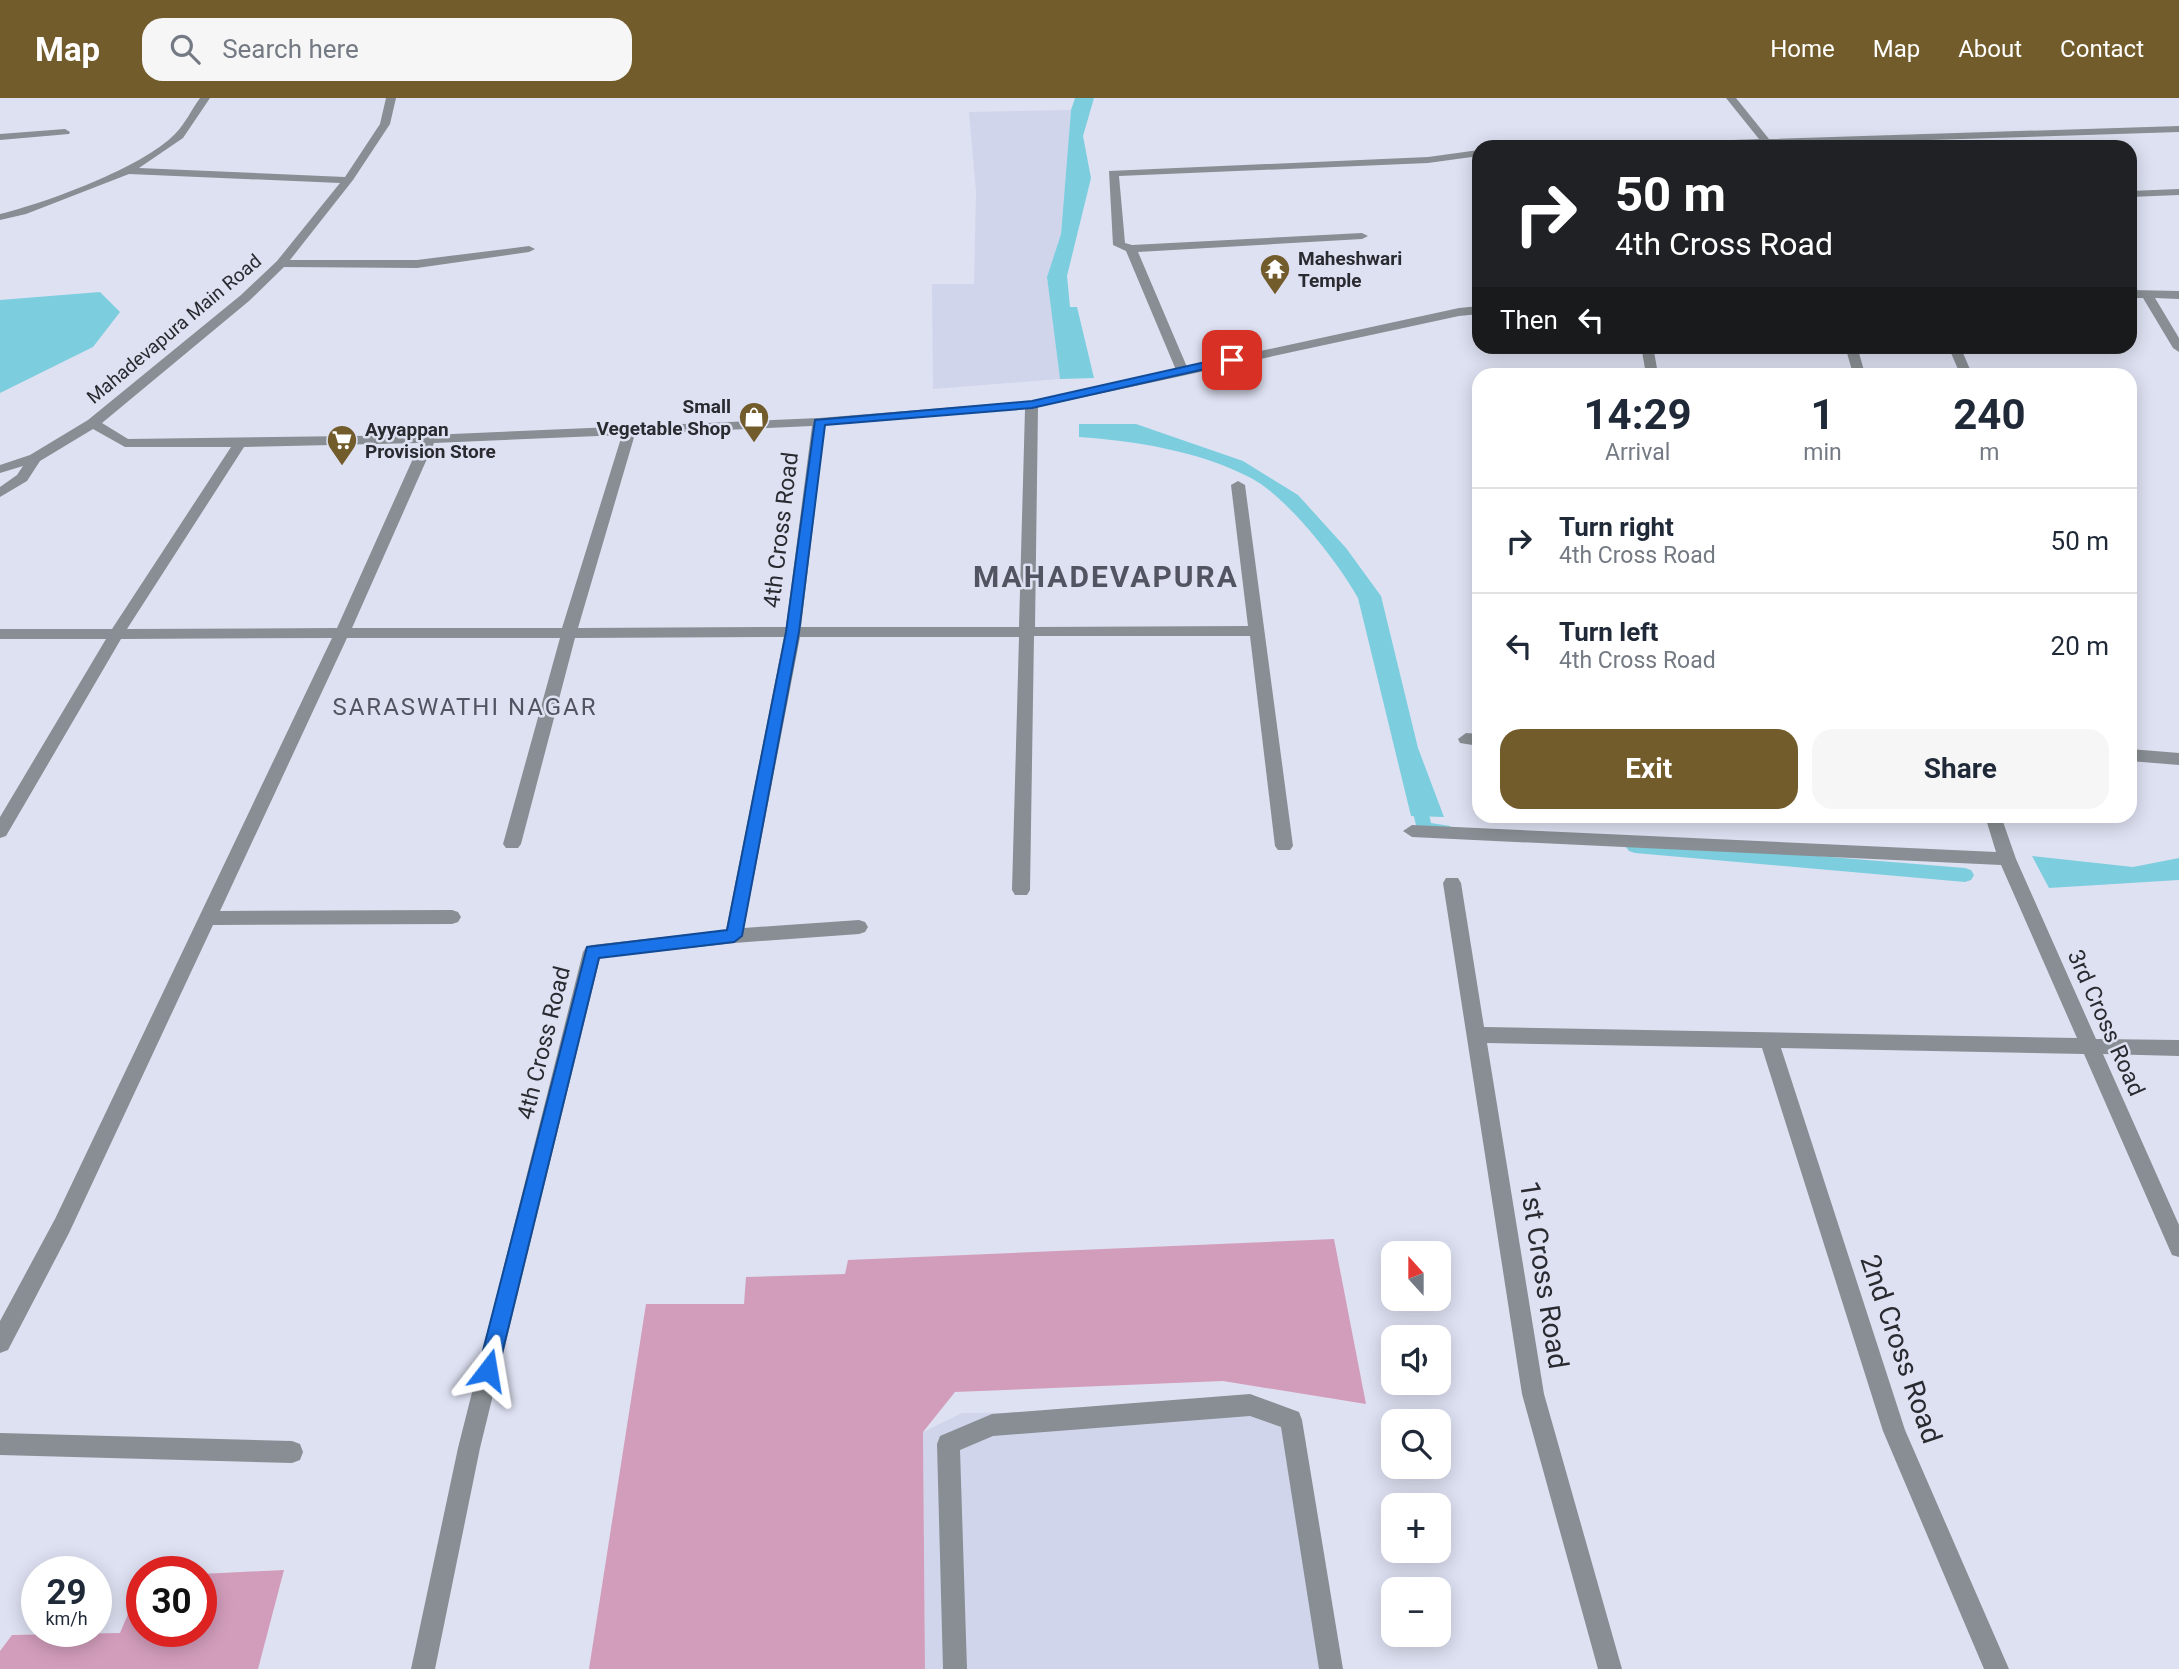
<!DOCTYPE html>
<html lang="en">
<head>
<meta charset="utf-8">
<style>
	:root { --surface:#fff; --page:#f6f6f7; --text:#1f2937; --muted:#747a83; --line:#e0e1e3; --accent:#735c2c }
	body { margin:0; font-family:Roboto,sans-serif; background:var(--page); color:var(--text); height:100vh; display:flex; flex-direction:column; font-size:26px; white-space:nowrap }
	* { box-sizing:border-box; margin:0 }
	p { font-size:23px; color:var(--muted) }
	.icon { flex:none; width:38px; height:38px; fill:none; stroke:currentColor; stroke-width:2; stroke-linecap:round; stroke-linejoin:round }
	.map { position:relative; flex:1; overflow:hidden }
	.side { position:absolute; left:1472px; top:270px; width:665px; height:455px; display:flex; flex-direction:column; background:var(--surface); border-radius:21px; box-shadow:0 4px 18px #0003 }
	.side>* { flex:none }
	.hud { position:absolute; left:1472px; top:42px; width:665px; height:214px; border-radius:21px; box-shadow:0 4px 18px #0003; background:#202124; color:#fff; overflow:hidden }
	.needle { width:46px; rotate:339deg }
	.fabs { position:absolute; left:1381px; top:1143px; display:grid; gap:14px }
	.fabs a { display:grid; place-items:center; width:70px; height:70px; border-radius:14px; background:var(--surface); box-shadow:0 4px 18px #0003; font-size:35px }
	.speed { position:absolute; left:21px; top:1458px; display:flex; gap:14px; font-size:35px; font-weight:700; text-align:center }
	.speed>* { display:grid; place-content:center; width:91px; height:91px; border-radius:50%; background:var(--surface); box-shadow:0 4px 18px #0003; line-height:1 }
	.speed small { font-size:18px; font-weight:400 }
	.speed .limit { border:10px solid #d22; background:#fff; color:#111 }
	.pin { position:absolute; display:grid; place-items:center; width:60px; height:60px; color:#fff; margin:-30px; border-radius:14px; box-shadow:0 4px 10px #0006 }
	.me { position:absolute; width:77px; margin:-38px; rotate:14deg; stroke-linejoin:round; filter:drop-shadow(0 0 5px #0008) }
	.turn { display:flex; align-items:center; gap:24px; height:147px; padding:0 28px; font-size:32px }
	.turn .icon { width:91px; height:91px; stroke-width:2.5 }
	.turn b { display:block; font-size:49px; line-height:60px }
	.then { display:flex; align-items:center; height:66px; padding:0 28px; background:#0003; gap:14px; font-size:26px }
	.eta { display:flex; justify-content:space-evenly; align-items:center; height:119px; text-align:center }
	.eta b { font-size:42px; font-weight:700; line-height:49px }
	.action { display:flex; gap:14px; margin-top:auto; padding:14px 28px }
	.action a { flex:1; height:80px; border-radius:21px; background:var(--accent); color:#fff; font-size:28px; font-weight:700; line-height:80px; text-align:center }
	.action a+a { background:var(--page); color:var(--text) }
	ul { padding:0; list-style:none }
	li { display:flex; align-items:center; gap:21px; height:105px; padding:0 28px; border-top:2px solid var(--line) }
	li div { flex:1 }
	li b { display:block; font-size:26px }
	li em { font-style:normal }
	header { display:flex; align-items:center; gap:42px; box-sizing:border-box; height:98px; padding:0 35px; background:var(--accent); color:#fff }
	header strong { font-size:33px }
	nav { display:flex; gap:38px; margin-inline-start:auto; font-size:24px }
	.search { width:490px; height:63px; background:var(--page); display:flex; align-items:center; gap:18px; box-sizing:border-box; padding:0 24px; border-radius:21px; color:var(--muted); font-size:26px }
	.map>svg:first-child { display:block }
	.built { fill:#d1d5ec }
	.green { fill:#d29dbb }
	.water { fill:#7ccede }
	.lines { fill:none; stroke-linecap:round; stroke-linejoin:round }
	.stream { fill:#7ccede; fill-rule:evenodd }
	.minor { fill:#888e93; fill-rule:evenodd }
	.route { fill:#1a73e8; stroke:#114b97; stroke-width:2 }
	.labels { text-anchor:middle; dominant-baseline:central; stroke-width:5; stroke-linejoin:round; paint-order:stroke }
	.far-poi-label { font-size:19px; font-weight:bold; fill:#2a2b31; stroke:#dee1f2; text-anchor:start }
	.far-street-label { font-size:19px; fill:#2a2b31; stroke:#dee1f2 }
	.street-label { font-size:23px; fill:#2a2b31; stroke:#dee1f2 }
	.neighbourhood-label { font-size:24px; letter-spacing:2px; fill:#525462; stroke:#dee1f2 }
	.near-street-label { font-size:28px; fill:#2a2b31; stroke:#dee1f2 }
	.district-label { font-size:30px; font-weight:bold; letter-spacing:2px; fill:#525462; stroke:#dee1f2 }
</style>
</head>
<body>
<header>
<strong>Map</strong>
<div class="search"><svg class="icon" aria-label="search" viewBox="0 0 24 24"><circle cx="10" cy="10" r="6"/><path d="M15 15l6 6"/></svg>Search here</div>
<nav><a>Home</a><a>Map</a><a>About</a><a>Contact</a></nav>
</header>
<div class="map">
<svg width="2179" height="1571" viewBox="0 0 2179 1571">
	<rect width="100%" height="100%" fill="#dee1f2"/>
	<!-- built -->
	<g class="built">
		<path d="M1071,12L1061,136L1047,179L1060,281L933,291L932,186H974L976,94L969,14Z"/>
		<path d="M1288,1314L1339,1571H925L923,1334L962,1315Z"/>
	</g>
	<!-- green -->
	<g class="green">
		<path d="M1334,1141L1366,1306L1223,1283L955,1294L923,1334L925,1571H589L646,1206H744L746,1179L845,1176L848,1162Z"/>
		<path d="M284,1472L258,1571H0V1553L12,1537L120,1535L142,1483V1533H201V1476Z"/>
	</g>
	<!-- water -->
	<g class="water">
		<path d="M1075,0H1094L1083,38L1091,80L1067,178L1070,209H1077L1094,280L1060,281L1047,179L1061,136L1071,12Z"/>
		<path d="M100,194L120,214L93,249L0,295V202Z"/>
		<path d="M1079,326H1136L1243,363L1298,397L1346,450L1381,498L1418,650L1444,719L1411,718L1358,500C1338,464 1287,399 1251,380C1200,353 1135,343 1079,339Z"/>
		<path d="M2032,758L2133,769L2179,760V782L2049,790Z"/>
	</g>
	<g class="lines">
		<!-- stream -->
		<g class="stream">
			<path d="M1416,689L1424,695L1431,725L1450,728L1452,732L1450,736L1418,735L1408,695Z"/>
			<path d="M1635,743L1965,770L1971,772L1974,777L1971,782L1965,784L1635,755L1629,753L1626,749L1629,745Z"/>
		</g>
		<!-- minor -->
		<g class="minor">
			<path d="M200,0H210L183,40L139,70L345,79L380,26L386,0H396L390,26L353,82L290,162H417L529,148L535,151L529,154L417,170L284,169L249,203L102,325L128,341L429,337L819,320L1032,303L1176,272L1126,153L1113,147L1109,73L1428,59L1479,52V58L1428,65L1119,78L1125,145L1132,147L1362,135L1368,138L1362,141L1138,154L1187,269L1459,210L1479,208V216L1459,218L1038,309L1035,529L1248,528L1231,387L1238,383L1245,387L1293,748L1290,752H1278L1275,748L1250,538H1034L1030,792L1027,797H1015L1012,792L1019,539H800L744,830L859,822L865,824L868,829L865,834L859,836L734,845L600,860L480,1350L435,1571H411L458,1350L583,854L586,849L592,847L726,832L784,539L575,540L521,746L518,750H506L503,746L560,540H347L220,813L452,812L458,814L461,819L458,824L452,826L213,827L69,1135L8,1252L0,1255V1223L55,1121L332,540L121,541L6,738L0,740V719L106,541H0V531H112L231,349H125L93,331L40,363L27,383L0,399V389L17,377L23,368L0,375V367L30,357L88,322L241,197L277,163L340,85L129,76L26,116L0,122V116C46,105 143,69 175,36C185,26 192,11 200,0ZM1025,311L1019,529H801L825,327ZM812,328L786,529L578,530L635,336ZM622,337L562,530H352L434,345ZM420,345L337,530L127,531L244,349Z"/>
			<path d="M1726,0H1736L1769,41L2179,28V34L1774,47L1775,49H1618L1623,46L1759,41Z"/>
			<path d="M65,31L70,34L69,36L0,42V36Z"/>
			<path d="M2179,91V97L2130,99V93Z"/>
			<path d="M2130,192L2179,193V201L2155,200L2179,240V254L2173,250L2143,200H2130Z"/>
			<path d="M1641,248H1653L1658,276H1646Z"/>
			<path d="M1845,248H1857L1865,276H1853Z"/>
			<path d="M1948,248H1960L1972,276H1960Z"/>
			<path d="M1466,635L1479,636V648L1460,645L1458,641Z"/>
			<path d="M2130,651L2179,655V667L2130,663Z"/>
			<path d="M1985,718H2001L2016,761L2096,941L2179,942V958L2103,956L2179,1127V1159L2172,1157L2084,956L1781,950L1905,1332L2009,1571H1984L1883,1333L1762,950L1487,945L1544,1296L1622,1571H1598L1522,1296L1443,785L1446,780H1458L1461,785L1484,929L2077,940L2001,767L1412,739L1403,733L1412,727L1996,754Z"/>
			<path d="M1250,1296L1299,1314L1302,1322L1343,1571H1319L1281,1329L1250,1318L993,1338L960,1352L967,1571H943L937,1346L940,1338L992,1316Z"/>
			<path d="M0,1335L292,1343L300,1346L303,1354L300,1362L292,1365L0,1357Z"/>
		</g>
	</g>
	<!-- route -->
	<path class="route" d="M1232,258L1238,262L1236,264L1032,310L825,327L799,534L742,838L734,844L599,860L498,1272L495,1278L488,1281L481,1278L478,1272L587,849L727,832L786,534L815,322L1032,303Z"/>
	<!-- icons -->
	<defs>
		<g id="temple-pin" transform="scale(1.575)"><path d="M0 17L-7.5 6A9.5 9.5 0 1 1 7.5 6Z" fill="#735c2c" stroke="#dee1f2"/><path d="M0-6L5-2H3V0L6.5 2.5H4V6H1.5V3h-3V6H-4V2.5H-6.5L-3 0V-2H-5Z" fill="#fff"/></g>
		<g id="shop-pin" transform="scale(1.575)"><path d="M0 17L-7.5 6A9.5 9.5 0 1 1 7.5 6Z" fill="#735c2c" stroke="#dee1f2"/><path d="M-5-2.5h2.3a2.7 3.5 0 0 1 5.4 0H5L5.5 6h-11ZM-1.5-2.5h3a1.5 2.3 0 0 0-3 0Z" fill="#fff"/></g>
		<g id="supermarket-pin" transform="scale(1.575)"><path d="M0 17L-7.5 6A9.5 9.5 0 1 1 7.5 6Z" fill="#735c2c" stroke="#dee1f2"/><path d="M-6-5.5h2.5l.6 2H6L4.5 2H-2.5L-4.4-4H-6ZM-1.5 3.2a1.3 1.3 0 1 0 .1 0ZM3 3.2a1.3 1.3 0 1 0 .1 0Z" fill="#fff"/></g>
	</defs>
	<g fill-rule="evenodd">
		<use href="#temple-pin" x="1275" y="171"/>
		<use href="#shop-pin" x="754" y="319"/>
		<use href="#supermarket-pin" x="342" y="342"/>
	</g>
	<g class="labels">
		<!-- far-poi labels -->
		<g class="far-poi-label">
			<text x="1298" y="160">Maheshwari<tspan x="1298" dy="22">Temple</tspan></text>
			<text x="731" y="308" text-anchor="end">Small<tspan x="731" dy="22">Vegetable Shop</tspan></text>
			<text x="365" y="331">Ayyappan<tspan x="365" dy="22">Provision Store</tspan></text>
		</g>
		<!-- far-street labels -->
		<g class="far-street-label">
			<text transform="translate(174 231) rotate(-40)">Mahadevapura Main Road</text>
		</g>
		<!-- street labels -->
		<g class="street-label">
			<text transform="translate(781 432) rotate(-83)">4th Cross Road</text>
			<text transform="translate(2106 925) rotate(66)">3rd Cross Road</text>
			<text transform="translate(544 945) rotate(-76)">4th Cross Road</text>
		</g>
		<!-- neighbourhood labels -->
		<g class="neighbourhood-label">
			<text x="465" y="609">SARASWATHI NAGAR</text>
		</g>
		<!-- near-street labels -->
		<g class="near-street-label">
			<text transform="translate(1544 1177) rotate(81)">1st Cross Road</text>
			<text transform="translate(1901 1251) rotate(71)">2nd Cross Road</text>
		</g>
		<!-- district labels -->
		<g class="district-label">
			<text x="1106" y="478">MAHADEVAPURA</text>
		</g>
	</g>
</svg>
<div class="fabs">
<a><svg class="needle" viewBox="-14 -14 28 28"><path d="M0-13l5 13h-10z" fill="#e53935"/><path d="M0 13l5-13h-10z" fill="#747a83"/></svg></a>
<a><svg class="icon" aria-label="sound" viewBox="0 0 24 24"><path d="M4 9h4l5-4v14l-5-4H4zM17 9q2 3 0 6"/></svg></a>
<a><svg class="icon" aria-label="search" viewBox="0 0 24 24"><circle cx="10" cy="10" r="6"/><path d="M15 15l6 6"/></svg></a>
<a>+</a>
<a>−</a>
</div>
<div class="speed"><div>29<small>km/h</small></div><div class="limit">30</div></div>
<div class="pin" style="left:1232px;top:262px;background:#d93025"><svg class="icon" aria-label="arrive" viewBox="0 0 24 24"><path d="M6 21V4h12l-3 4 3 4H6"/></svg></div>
<svg class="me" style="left:488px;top:1272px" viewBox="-20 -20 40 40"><path d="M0-17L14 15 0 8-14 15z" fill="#1a73e8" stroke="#fff" stroke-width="4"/></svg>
<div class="hud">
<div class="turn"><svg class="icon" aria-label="right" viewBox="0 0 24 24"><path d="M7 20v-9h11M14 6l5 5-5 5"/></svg><div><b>50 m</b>4th Cross Road</div></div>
<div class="then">Then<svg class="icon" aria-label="left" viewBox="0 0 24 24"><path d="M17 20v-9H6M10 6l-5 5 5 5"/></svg></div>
</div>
<section class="side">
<div class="eta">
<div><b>14:29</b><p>Arrival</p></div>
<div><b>1</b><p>min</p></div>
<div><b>240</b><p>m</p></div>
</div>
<ul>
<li><svg class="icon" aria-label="right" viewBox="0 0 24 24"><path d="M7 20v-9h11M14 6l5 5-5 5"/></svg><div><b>Turn right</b><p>4th Cross Road</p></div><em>50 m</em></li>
<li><svg class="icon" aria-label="left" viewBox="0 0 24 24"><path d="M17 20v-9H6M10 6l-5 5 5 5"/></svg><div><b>Turn left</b><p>4th Cross Road</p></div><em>20 m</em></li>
</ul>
<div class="action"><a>Exit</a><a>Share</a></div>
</section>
</div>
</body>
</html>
